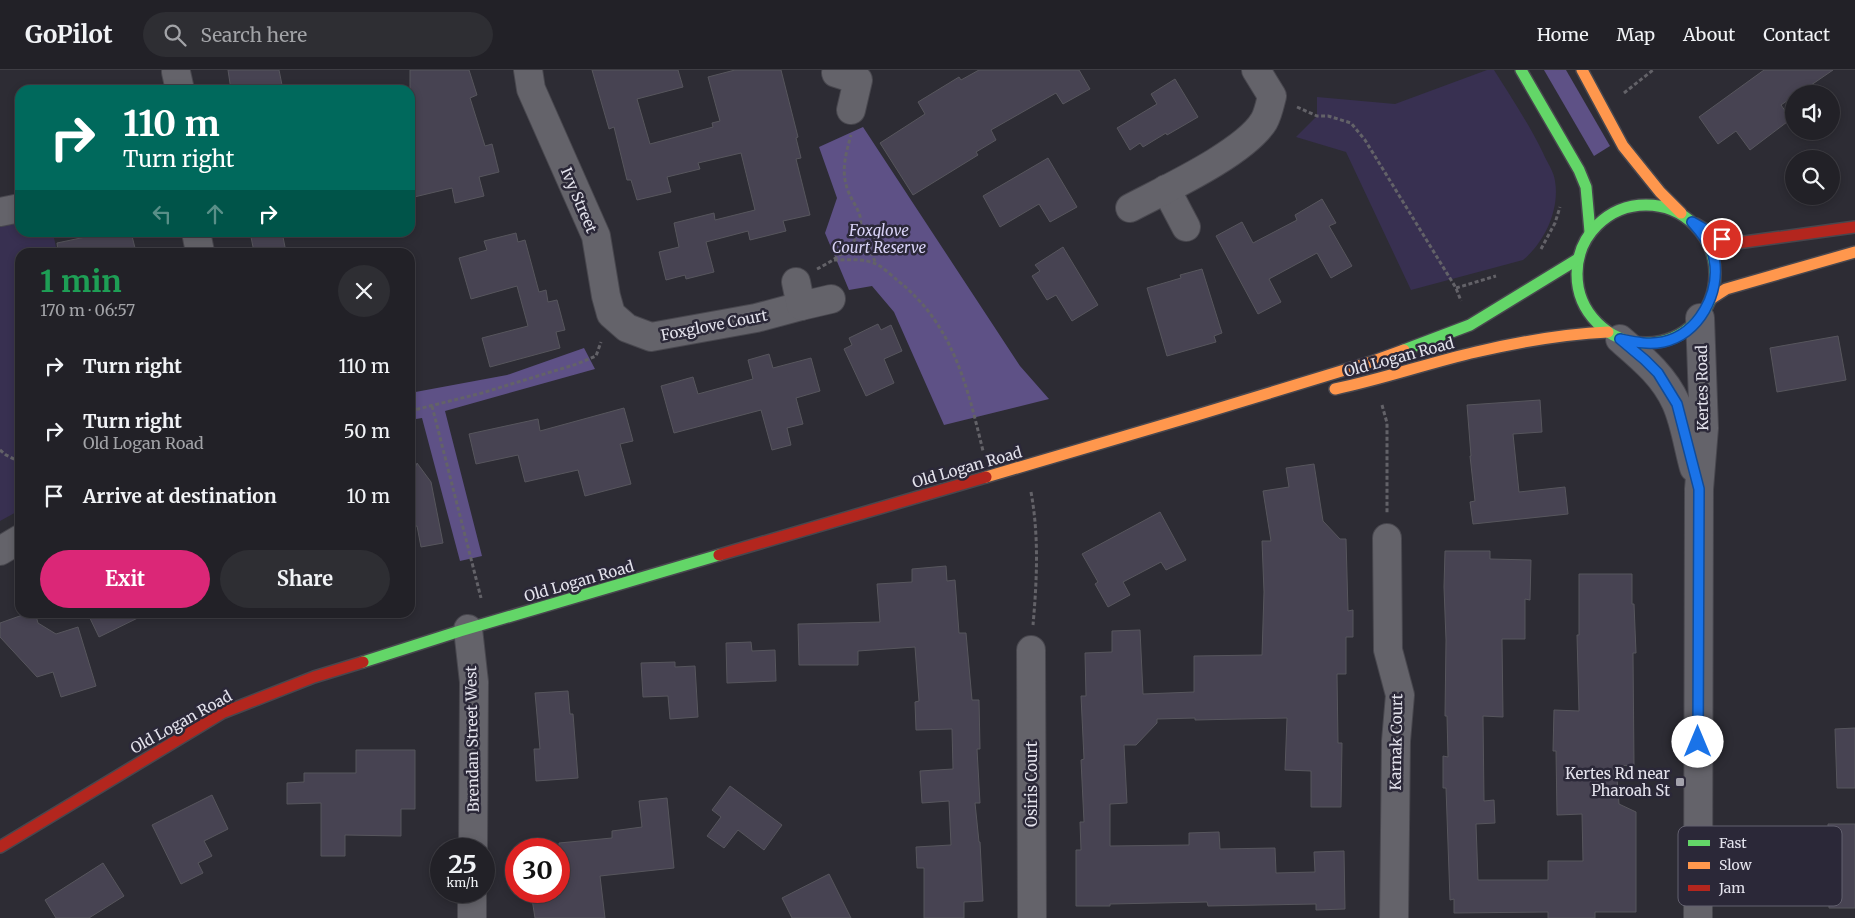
<!DOCTYPE html>
<html lang="en">
<head>
<meta charset="utf-8">
<style>
	:root { --surface:#222127; --page:#2e2e33; --text:#f1f3f6; --muted:#a2a3a7; --line:#3f3e44; --accent:#db2777 }
	body { margin:0; font-family:Merriweather,serif; background:var(--page); color:var(--text); height:100vh; display:flex; flex-direction:column; font-size:19px; white-space:nowrap }
	* { box-sizing:border-box; margin:0 }
	p { font-size:16px; color:var(--muted) }
	.icon { flex:none; width:28px; height:28px; fill:none; stroke:currentColor; stroke-width:2; stroke-linecap:round; stroke-linejoin:round }
	.map { position:relative; flex:1; overflow:hidden }
	.panel { position:absolute; left:15px; top:178px; width:400px; height:370px; display:flex; flex-direction:column; background:var(--surface); border-radius:15px; box-shadow:0 2px 8px #0003,0 0 0 1px var(--line) }
	.panel>* { flex:none }
	.top-card { position:absolute; left:15px; top:15px; width:400px; height:152px; border-radius:15px; box-shadow:0 2px 8px #0003,0 0 0 1px var(--line); background:#00695c; color:#fff; overflow:hidden }
	.fabs { position:absolute; left:1785px; top:15px; display:grid; gap:10px }
	.fabs a { display:grid; place-items:center; width:55px; height:55px; border-radius:50%; background:var(--surface); box-shadow:0 2px 8px #0003,0 0 0 1px var(--line); font-size:25px }
	.speed { position:absolute; left:430px; top:768px; display:flex; gap:10px; font-size:25px; font-weight:700; text-align:center }
	.speed>* { display:grid; place-content:center; width:65px; height:65px; border-radius:50%; background:var(--surface); box-shadow:0 2px 8px #0003,0 0 0 1px var(--line); line-height:1 }
	.speed small { font-size:12px; font-weight:400 }
	.speed .limit { border:8px solid #d22; background:#fff; color:#111 }
	.pin { position:absolute; display:grid; place-items:center; width:42px; height:42px; color:#fff; margin:-21px; border:2px solid #fff; border-radius:50%; box-shadow:0 1px 5px #0007 }
	.me { position:absolute; width:55px; margin:-28px; rotate:0deg; stroke-linejoin:round; filter:drop-shadow(0 0 4px #0008) }
	.turn { display:flex; align-items:center; gap:18px; height:105px; padding:0 25px; font-size:22px }
	.turn .icon { width:65px; height:65px; stroke-width:2.5 }
	.turn b { display:block; font-size:35px; line-height:42px }
	.lanes { display:flex; align-items:center; height:48px; padding:0 25px; background:#0003; justify-content:center; gap:25px; direction:ltr }
	.lanes .off { opacity:.35 }
	.round { display:grid; place-items:center; flex:none; width:52px; height:52px; border-radius:26px; background:var(--page) }
	.headline { display:flex; align-items:center; justify-content:space-between; height:85px; padding:0 25px }
	h1 { font-size:30px; font-weight:700; line-height:38px; color:#1e9e55 }
	.action { display:flex; gap:10px; margin-top:auto; padding:10px 25px }
	.action a { flex:1; height:58px; border-radius:30px; background:var(--accent); color:#fff; font-size:20px; font-weight:700; line-height:58px; text-align:center }
	.action a+a { background:var(--page); color:var(--text) }
	ul { padding:0; list-style:none }
	li { display:flex; align-items:center; gap:15px; height:65px; padding:0 25px }
	li div { flex:1 }
	li b { display:block; font-size:19px }
	li em { font-style:normal }
	header { display:flex; align-items:center; gap:30px; box-sizing:border-box; height:70px; padding:0 25px; background:var(--surface); border-bottom:1px solid var(--line) }
	header strong { font-size:24px }
	nav { display:flex; gap:28px; margin-inline-start:auto; font-size:18px }
	.search { width:350px; height:45px; background:var(--page); display:flex; align-items:center; gap:12px; box-sizing:border-box; padding:0 18px; border-radius:28px; color:var(--muted); font-size:19px }
	.map>svg:first-child { display:block }
	.green { fill:#383051 }
	.forest { fill:#5e5186 }
	.building { fill:#474352; stroke:#57565d }
	.lines { fill:none; stroke-linecap:round; stroke-linejoin:round }
	.street-casing { stroke:#48474e; stroke-width:30 }
	.fast-casing { stroke:#48474e; stroke-width:14 }
	.slow-casing { stroke:#48474e; stroke-width:14 }
	.jam-casing { stroke:#48474e; stroke-width:14 }
	.path { stroke:#636268; stroke-width:3; stroke-dasharray:4 2.5; stroke-linecap:butt }
	.street { stroke:#64636a; stroke-width:28 }
	.fast { stroke:#63d668; stroke-width:11 }
	.slow { stroke:#ff974d; stroke-width:11 }
	.jam { stroke:#b3261e; stroke-width:11 }
	.route-casing { stroke:#114b97; stroke-width:12 }
	.route { stroke:#1a73e8; stroke-width:9 }
	.poi-dot { fill:#a3a2ac; stroke:#2b2838; stroke-width:2 }
	.labels { text-anchor:middle; dominant-baseline:central; stroke-width:5; stroke-linejoin:round; paint-order:stroke }
	.street-label { font-size:15px; fill:#e3e2ec; stroke:#2b2838 }
	.park-label { font-size:15px; font-style:italic; fill:#d9d3f7; stroke:#2b2838 }
	.poi-label { font-size:15px; fill:#e3e2ec; stroke:#2b2838; text-anchor:end }
	.key { fill:#2b2838; stroke:#62606e; stroke-width:1 }
	.key-label { font-size:14px; fill:#e3e2ec }
</style>
</head>
<body>
<header>
<strong>GoPilot</strong>
<div class="search"><svg class="icon" aria-label="search" viewBox="0 0 24 24"><circle cx="10" cy="10" r="6"/><path d="M15 15l6 6"/></svg>Search here</div>
<nav><a>Home</a><a>Map</a><a>About</a><a>Contact</a></nav>
</header>
<div class="map">
<svg width="1855" height="848" viewBox="0 0 1855 848">
	<rect width="100%" height="100%" fill="#2d2c34"/>
	<!-- green -->
	<g class="green">
		<path d="M1487,0H1494C1511,27 1529,54 1543,83C1547,92 1554,102 1555,111C1560,140 1544,173 1523,190L1411,220L1346,82L1296,67L1317,46V27L1395,34Z"/>
		<path d="M20,149V162L53,163L57,182H20V440L0,451V153Z"/>
	</g>
	<!-- forest -->
	<g class="forest">
		<path d="M1544,0H1566L1610,76L1594,86Z"/>
		<path d="M863,57L1020,296L1049,329L944,355L894,242L872,216L849,220L825,163L837,128L819,77Z"/>
		<path d="M584,278L595,299L445,341L482,486L460,491L422,348L410,350V323L507,305Z"/>
	</g>
	<!-- building -->
	<g class="building">
		<path d="M228,0H279L283,20H231Z"/>
		<path d="M410,0H469L477,25L470,28L485,76L492,74L499,102L479,107L484,126L455,133L452,118L410,128Z"/>
		<path d="M592,0H678L683,17L637,29L650,74L713,57L712,53L720,51L708,7L735,0H781L798,67L796,68L801,88L796,89L810,145L783,151L786,161L750,170L748,161L706,172L714,202L686,209L685,205L666,210L659,182L679,177L674,153L714,143L715,150L755,140L741,83L698,93L700,99L667,107L671,122L637,130L631,110H627L614,57L609,59Z"/>
		<path d="M979,0H1079L1090,19L1063,34L1056,23L991,60L996,70L976,82L978,85L913,125L880,73L925,44L918,32L959,7L961,10Z"/>
		<path d="M1764,0H1833L1798,24H1794V26L1781,35L1791,49L1750,80L1736,61L1718,74L1699,47Z"/>
		<path d="M1175,9L1198,47L1167,65L1166,63L1143,77L1140,73L1130,80L1117,58L1157,34L1151,24Z"/>
		<path d="M1048,88L1077,137L1050,152L1039,134L1000,157L983,126Z"/>
		<path d="M1322,129L1336,153L1329,156L1352,196L1331,208L1317,183L1269,209L1281,232L1258,244L1216,166L1242,152L1253,173L1297,150L1295,145Z"/>
		<path d="M109,162H131L136,182H58L57,173Z"/>
		<path d="M250,162H282L286,182H254Z"/>
		<path d="M516,163L518,172L525,170L539,222L546,220L548,232L557,230L565,260L556,262L560,278L490,297L482,268L528,256L517,216L471,229L459,188L487,180L484,171Z"/>
		<path d="M1063,177L1098,235L1072,251L1056,225L1047,230L1032,206L1040,201L1035,195Z"/>
		<path d="M1202,199L1222,263L1214,266L1216,272L1167,286L1147,218L1181,208L1180,205Z"/>
		<path d="M878,254L881,260L891,255L902,281L884,289L894,313L866,326L844,279L852,275L849,268Z"/>
		<path d="M1838,266L1846,310L1777,322L1770,278Z"/>
		<path d="M769,284L773,298L811,288L820,321L796,328L803,354L787,358L791,375L772,380L761,340L674,363L661,316L693,307L698,324L753,309L748,290Z"/>
		<path d="M1540,330L1542,362L1513,364L1519,422L1565,417L1568,444L1473,454L1470,432L1475,431L1470,386H1471L1467,335Z"/>
		<path d="M624,338L633,371L620,374L631,414L585,426L578,400L525,412L518,385L476,394L469,364L538,349L540,361Z"/>
		<path d="M417,393L431,412L443,473L421,477L417,456L410,457V413Z"/>
		<path d="M1314,394L1323,451L1340,469H1346L1348,541L1353,540V567H1346V604H1337L1338,673H1342L1341,737H1311V701L1285,700L1287,648L1195,650V648L1157,649V653L1136,675H1124L1127,733L1110,734V776L1189,775V763L1219,762L1220,779L1275,778L1276,803L1315,802L1314,782L1344,781L1345,839L1316,840V834L1208,836L1207,832L1110,834V836H1076V780H1081L1080,752H1084L1081,690L1084,689L1081,626H1086L1085,583L1112,582V561L1140,560L1143,624L1194,622V586L1262,585L1264,522L1262,471H1271L1263,421L1289,417L1286,398Z"/>
		<path d="M1160,442L1186,490L1166,500L1161,492L1123,512L1130,525L1108,537L1095,514L1098,512L1082,484Z"/>
		<path d="M1445,481H1490V489L1531,490L1530,530L1525,529V569H1502L1503,647L1483,646L1484,731L1494,730L1495,753L1476,754L1478,810H1548V791H1583L1582,744L1557,745L1556,681H1553L1554,640L1579,641L1577,565H1579V504H1632V534H1634L1636,583H1633L1634,696L1616,695L1619,734L1636,742V842H1595V848H1548V842L1454,843V829L1450,830L1446,718H1443V686L1448,687L1447,646H1445L1446,570L1444,517Z"/>
		<path d="M946,496L947,511L955,510L959,563H966L972,630H979L980,679H977L980,733H975L979,772H980L983,831L964,832V848H924V798H917L916,777L951,775L949,731L922,733L920,701L953,699L952,659L916,660L915,632L919,631L915,577L858,581V595H799L798,554L880,552L877,514L912,512V499Z"/>
		<path d="M31,542H35L38,553L56,564L78,557L96,616L61,627L53,602L37,607L0,567V553Z"/>
		<path d="M87,542H150L99,567Z"/>
		<path d="M751,572L752,581L775,580L776,611L727,613L726,573Z"/>
		<path d="M675,592V597L695,596L698,647L670,649L668,626L643,627L641,593Z"/>
		<path d="M568,621L570,644H573L578,708L536,711L534,679H540L535,623Z"/>
		<path d="M1855,658V718H1837L1835,659Z"/>
		<path d="M356,680H415V739H401V766L345,765V786H321V733L287,734V713L304,712V703H356Z"/>
		<path d="M730,716L782,755L764,780L738,760L724,778L707,766L721,747L712,740Z"/>
		<path d="M212,725L228,759L204,771L212,786L198,793L203,803L181,814L152,755Z"/>
		<path d="M667,728L674,798L600,806L605,848H535L532,829L559,826V773L612,768V761L642,757L639,731Z"/>
		<path d="M1828,754H1855V838H1829Z"/>
		<path d="M103,793L124,826L89,848H56L45,830Z"/>
		<path d="M829,804L851,848H792L782,828Z"/>
	</g>
	<g class="lines">
		<!-- street casing -->
		<g class="street-casing">
			<g id="street">
				<path d="M528,0L531,19L596,166L606,226L611,244L627,258L651,267L756,248L801,236"/>
				<path d="M176,2L180,20"/>
				<path d="M836,3L858,10L851,40"/>
				<path d="M1166,119L1186,157"/>
				<path d="M1130,138C1164,120 1245,83 1264,51C1268,44 1270,34 1272,26L1256,0"/>
				<path d="M0,142L20,138"/>
				<path d="M196,162L200,182"/>
				<path d="M796,212L801,236L831,229"/>
				<path d="M1620,269C1642,288 1664,306 1676,333C1685,353 1688,377 1694,398"/>
				<path d="M1387,468L1388,580L1400,625L1396,671L1394,848"/>
				<path d="M0,481L20,469"/>
				<path d="M468,559L474,612L473,779"/>
				<path d="M1031,580L1032,848"/>
				<path d="M472,848V821"/>
				<path d="M1698,848L1699,419L1704,358L1700,248"/>
			</g>
		</g>
		<!-- fast casing -->
		<g class="fast-casing">
			<g id="fast">
				<path d="M1521,0L1579,100L1586,117L1590,162"/>
				<circle cx="1646" cy="204" r="69"/>
				<path d="M1404,280L1470,255L1578,189"/>
				<path d="M363,592L460,561L719,485"/>
			</g>
		</g>
		<!-- slow casing -->
		<g class="slow-casing">
			<g id="slow">
				<path d="M1582,0L1623,76L1660,122L1681,143"/>
				<path d="M1712,228L1726,219L1855,182"/>
				<path d="M1335,319C1383,309 1428,293 1476,282C1519,272 1563,264 1608,262"/>
				<path d="M986,407L1197,345L1371,292L1404,280"/>
			</g>
		</g>
		<!-- jam casing -->
		<g class="jam-casing">
			<g id="jam">
				<path d="M1696,154L1721,169L1737,173L1855,157"/>
				<path d="M719,485L986,407"/>
				<path d="M0,777L222,643L314,607L363,592"/>
			</g>
		</g>
		<!-- path -->
		<g class="path">
			<path d="M1624,23L1653,0"/>
			<path d="M1297,37L1317,46H1328L1351,53L1365,70L1456,218L1461,231"/>
			<path d="M861,158L876,194"/>
			<path d="M1541,179L1555,153L1560,137"/>
			<path d="M834,190C847,190 864,188 876,194C883,197 891,205 897,210C953,254 967,315 983,381"/>
			<path d="M817,199C835,190 866,171 860,146C857,136 850,128 847,118C841,100 846,83 851,65"/>
			<path d="M1456,218L1496,206"/>
			<path d="M1382,335L1387,353V443"/>
			<path d="M432,336L481,528"/>
			<path d="M410,341L482,323L577,294L596,286L601,272"/>
			<path d="M0,380L6,385L20,392"/>
			<path d="M1031,422C1039,466 1037,510 1033,555"/>
		</g>
		<!-- street -->
		<use href="#street" class="street"/>
		<!-- fast -->
		<use href="#fast" class="fast"/>
		<!-- slow -->
		<use href="#slow" class="slow"/>
		<!-- jam -->
		<use href="#jam" class="jam"/>
	</g>
	<g class="lines">
		<!-- route casing -->
		<g class="route-casing">
			<path id="route" d="M1698,672L1699,419L1677,334L1658,303L1645,290L1620,269C1635,272 1648,275 1663,272C1699,264 1721,223 1714,188C1711,174 1701,162 1692,152L1722,169"/>
		</g>
		<!-- route -->
		<use href="#route" class="route"/>
	</g>
	<!-- markers -->
	<rect class="poi-dot" x="1675" y="707" width="10" height="10" rx="2.5"/>
	<g class="labels">
		<!-- street labels -->
		<g class="street-label">
			<text transform="translate(579 130) rotate(67)">Ivy Street</text>
			<text transform="translate(714 255) rotate(-11)">Foxglove Court</text>
			<text transform="translate(1399 287) rotate(-15)">Old Logan Road</text>
			<text transform="translate(1702 318) rotate(-91)">Kertes Road</text>
			<text transform="translate(967 397) rotate(-16)">Old Logan Road</text>
			<text transform="translate(579 511) rotate(-16)">Old Logan Road</text>
			<text transform="translate(181 652) rotate(-29)">Old Logan Road</text>
			<text transform="translate(472 669) rotate(-91)">Brendan Street West</text>
			<text transform="translate(1396 672) rotate(-89)">Karnak Court</text>
			<text transform="translate(1031 714) rotate(-90)">Osiris Court</text>
		</g>
		<!-- park labels -->
		<g class="park-label">
			<text x="879" y="160">Foxglove<tspan x="879" dy="17">Court Reserve</tspan></text>
		</g>
		<!-- poi labels -->
		<g class="poi-label">
			<text x="1670" y="703">Kertes Rd near<tspan x="1670" dy="17">Pharoah St</tspan></text>
		</g>
	</g>
	<!-- legend -->
	<rect x="1678" y="756" width="164" height="80" rx="8" class="key"/>
	<rect x="1688" y="770" width="22" height="6" fill="#63d668"/>
	<rect x="1688" y="792" width="22" height="7" fill="#ff974d"/>
	<rect x="1688" y="815" width="22" height="6" fill="#b3261e"/>
	<g class="key-label">
		<text x="1719" y="778">Fast</text>
		<text x="1719" y="800">Slow</text>
		<text x="1719" y="823">Jam</text>
	</g>
</svg>
<div class="fabs">
<a><svg class="icon" aria-label="sound" viewBox="0 0 24 24"><path d="M4 9h4l5-4v14l-5-4H4zM17 9q2 3 0 6"/></svg></a>
<a><svg class="icon" aria-label="search" viewBox="0 0 24 24"><circle cx="10" cy="10" r="6"/><path d="M15 15l6 6"/></svg></a>
</div>
<div class="speed"><div>25<small>km/h</small></div><div class="limit">30</div></div>
<div class="pin" style="left:1722px;top:169px;background:#d93025"><svg class="icon" aria-label="arrive" viewBox="0 0 24 24"><path d="M6 21V4h12l-3 4 3 4H6"/></svg></div>
<svg class="me" style="left:1698px;top:672px" viewBox="-20 -20 40 40"><circle r="19" fill="#fff"/><path d="M0-13L10 11 0 6-10 11z" fill="#1a73e8"/></svg>
<div class="top-card">
<div class="turn"><svg class="icon" aria-label="right" viewBox="0 0 24 24"><path d="M7 20v-9h11M14 6l5 5-5 5"/></svg><div><b>110 m</b>Turn right</div></div>
<div class="lanes"><svg class="icon off" aria-label="left" viewBox="0 0 24 24"><path d="M17 20v-9H6M10 6l-5 5 5 5"/></svg><svg class="icon off" aria-label="ahead" viewBox="0 0 24 24"><path d="M12 20V5M6 11l6-6 6 6"/></svg><svg class="icon" aria-label="right" viewBox="0 0 24 24"><path d="M7 20v-9h11M14 6l5 5-5 5"/></svg></div>
</div>
<section class="panel">
<div class="headline"><div><h1>1 min</h1><p>170 m · 06:57</p></div><a class="round"><svg class="icon" aria-label="close" viewBox="0 0 24 24"><path d="M6 6l12 12M18 6L6 18"/></svg></a></div>
<ul>
<li><svg class="icon" aria-label="right" viewBox="0 0 24 24"><path d="M7 20v-9h11M14 6l5 5-5 5"/></svg><div><b>Turn right</b></div><em>110 m</em></li>
<li><svg class="icon" aria-label="right" viewBox="0 0 24 24"><path d="M7 20v-9h11M14 6l5 5-5 5"/></svg><div><b>Turn right</b><p>Old Logan Road</p></div><em>50 m</em></li>
<li><svg class="icon" aria-label="arrive" viewBox="0 0 24 24"><path d="M6 21V4h12l-3 4 3 4H6"/></svg><div><b>Arrive at destination</b></div><em>10 m</em></li>
</ul>
<div class="action"><a>Exit</a><a>Share</a></div>
</section>
</div>
</body>
</html>
